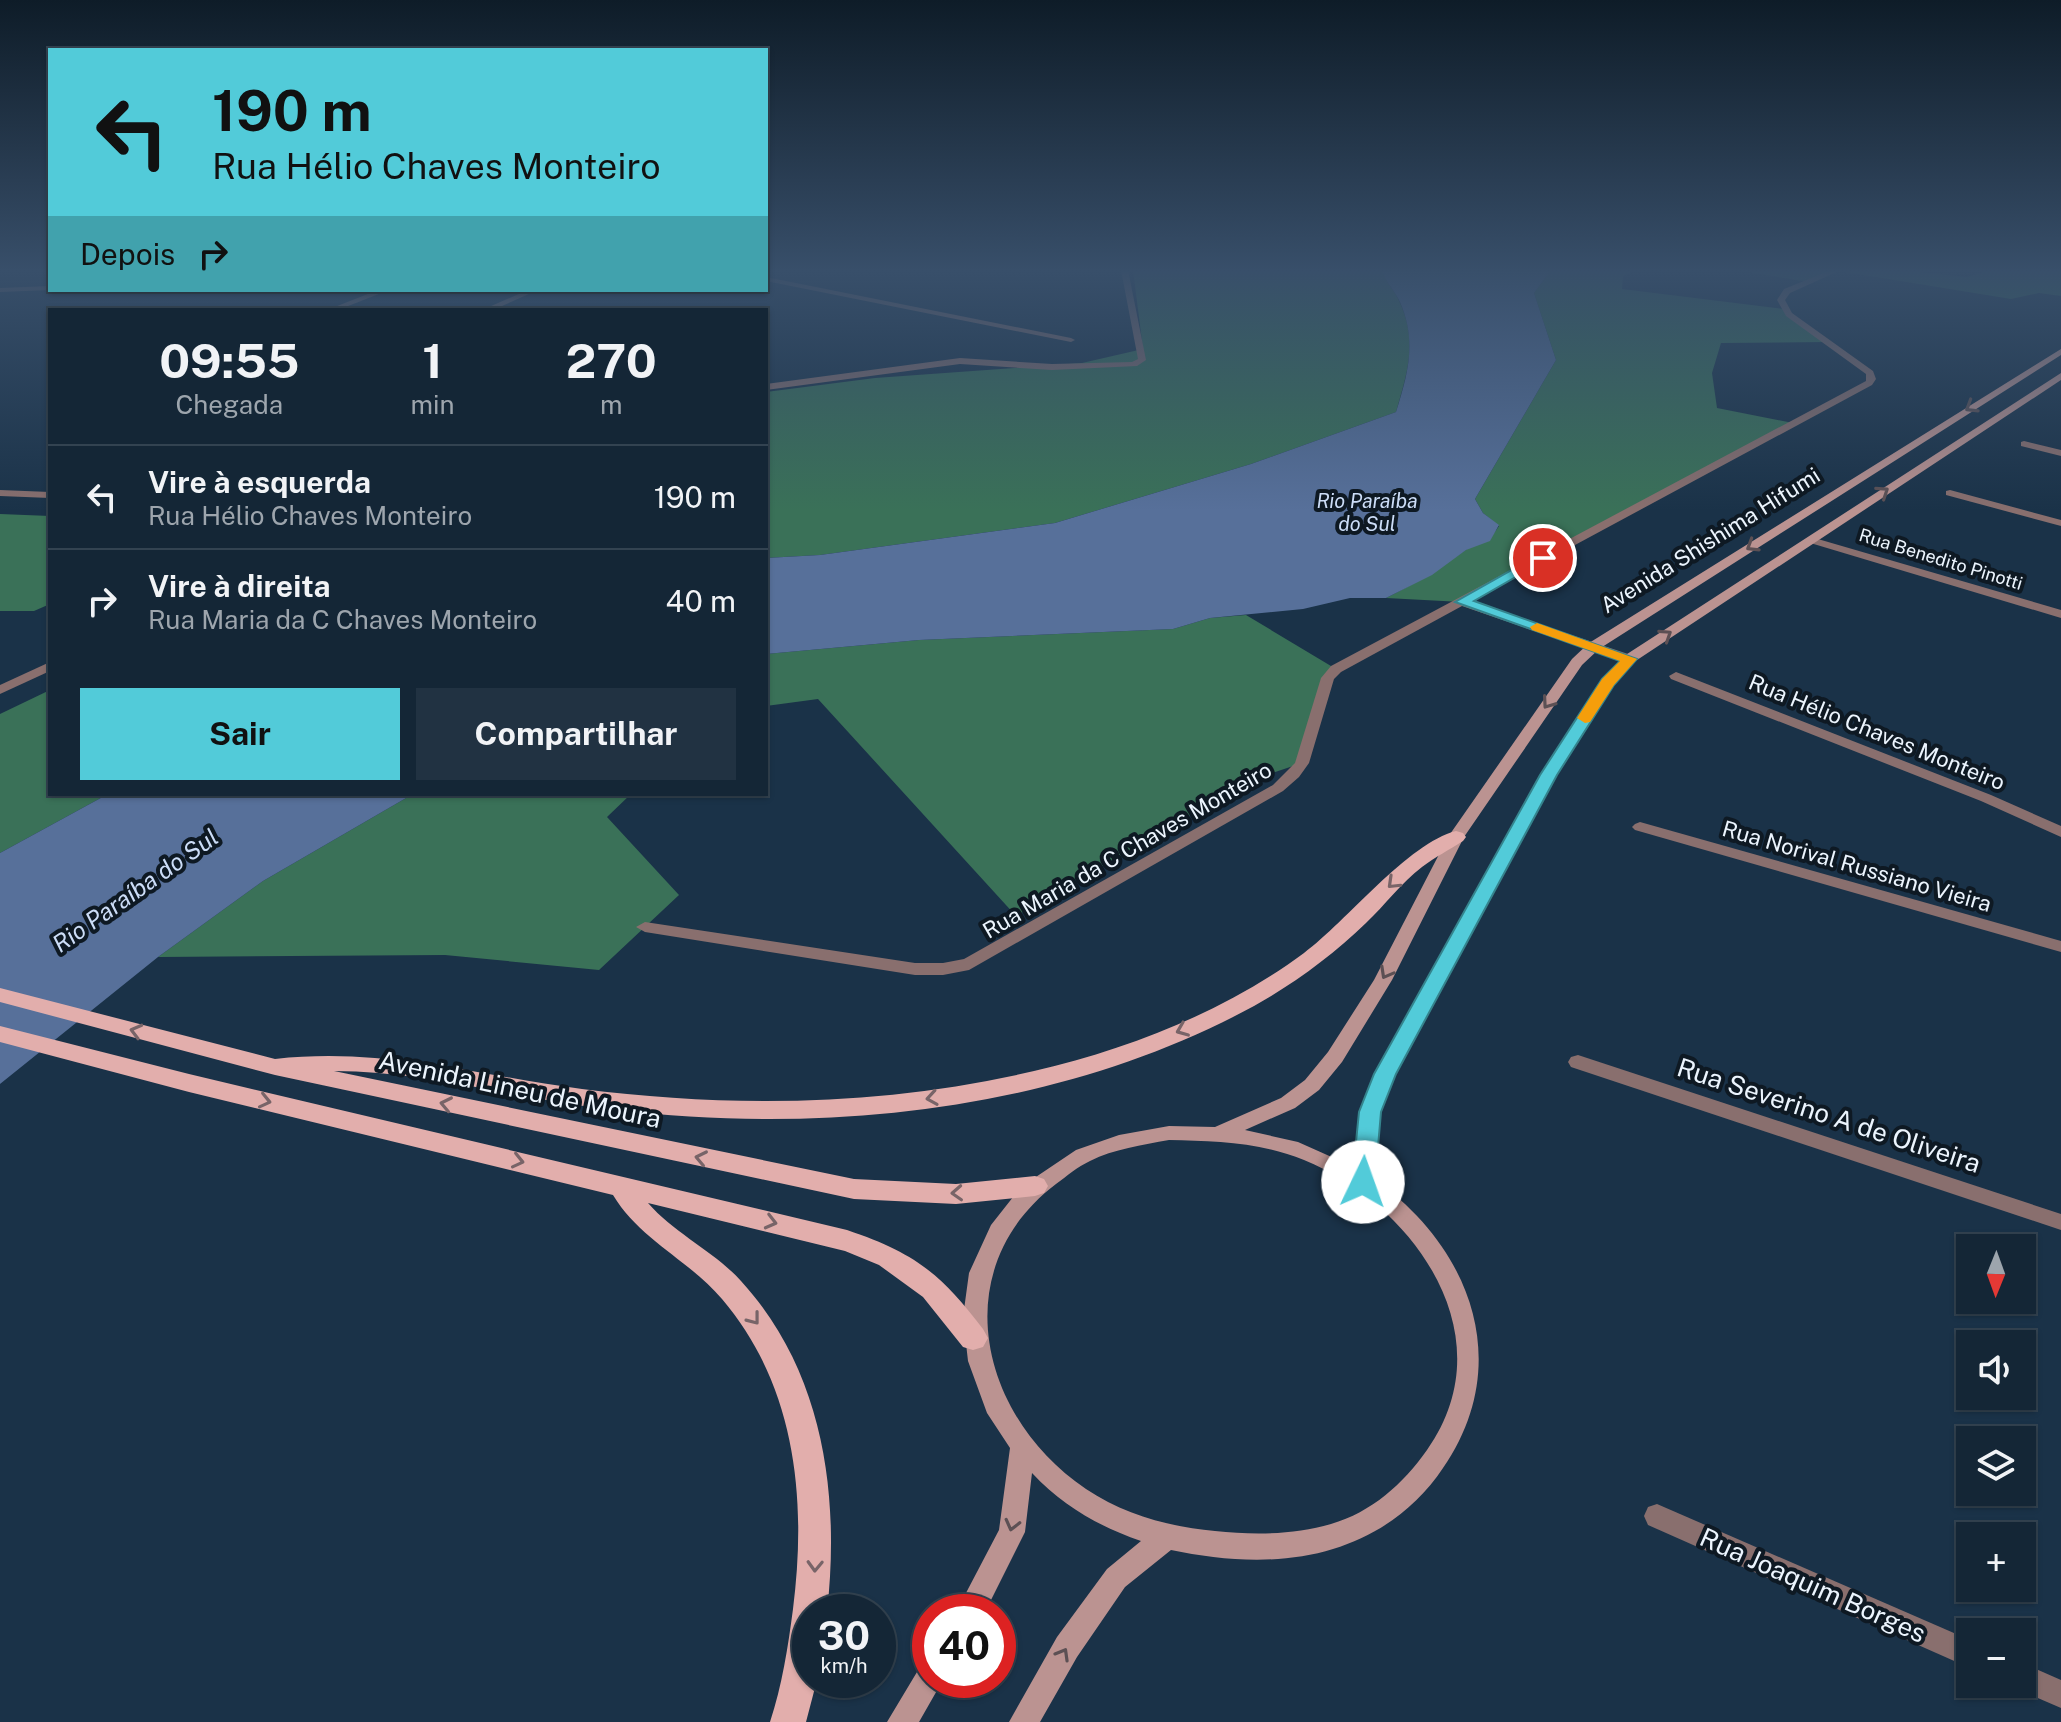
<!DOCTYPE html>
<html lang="pt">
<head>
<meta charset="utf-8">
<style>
	:root { --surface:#142636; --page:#213242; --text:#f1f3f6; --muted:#9da5ad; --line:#334351; --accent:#52cbd9 }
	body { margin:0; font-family:"Public Sans",sans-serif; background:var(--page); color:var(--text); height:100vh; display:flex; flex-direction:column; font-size:30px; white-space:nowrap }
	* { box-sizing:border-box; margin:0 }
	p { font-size:26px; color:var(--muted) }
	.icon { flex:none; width:44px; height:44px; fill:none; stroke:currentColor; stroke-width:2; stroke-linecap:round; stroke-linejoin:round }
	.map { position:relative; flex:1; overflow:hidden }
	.side { position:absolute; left:48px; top:308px; width:720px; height:488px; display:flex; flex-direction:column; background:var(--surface); border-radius:0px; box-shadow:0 2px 6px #0004,0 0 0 2px var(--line) }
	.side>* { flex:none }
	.hud { position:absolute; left:48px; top:48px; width:720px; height:244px; border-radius:0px; box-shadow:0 2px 6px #0004,0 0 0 2px var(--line); background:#52cbd9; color:#111; overflow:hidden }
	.needle { width:52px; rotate:181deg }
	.tools { position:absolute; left:1956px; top:1234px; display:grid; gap:16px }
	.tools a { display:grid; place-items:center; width:80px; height:80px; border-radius:0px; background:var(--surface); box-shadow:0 2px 6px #0004,0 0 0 2px var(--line); font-size:40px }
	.speed { position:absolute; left:792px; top:1594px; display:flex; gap:16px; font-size:40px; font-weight:700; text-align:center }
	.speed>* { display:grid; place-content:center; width:104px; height:104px; border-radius:50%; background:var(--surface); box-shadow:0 2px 6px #0004,0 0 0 2px var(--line); line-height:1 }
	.speed small { font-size:20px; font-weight:400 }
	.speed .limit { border:12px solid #d22; background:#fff; color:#111 }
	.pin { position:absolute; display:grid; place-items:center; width:68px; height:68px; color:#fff; margin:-34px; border:4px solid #fff; border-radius:50%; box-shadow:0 2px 8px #0007 }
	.me { position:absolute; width:88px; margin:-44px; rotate:3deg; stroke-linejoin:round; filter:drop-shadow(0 0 6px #0008) }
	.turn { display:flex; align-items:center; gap:28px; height:168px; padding:0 32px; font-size:36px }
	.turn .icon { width:104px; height:104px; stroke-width:2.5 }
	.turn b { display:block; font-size:56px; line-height:68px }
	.then { display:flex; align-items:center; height:76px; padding:0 32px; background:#0003; gap:16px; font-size:30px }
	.eta { display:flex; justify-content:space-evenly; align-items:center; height:136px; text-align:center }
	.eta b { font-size:48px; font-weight:700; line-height:56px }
	.primary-button { display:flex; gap:16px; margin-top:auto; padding:16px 32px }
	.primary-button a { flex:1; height:92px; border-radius:0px; background:var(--accent); color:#111; font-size:32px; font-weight:700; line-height:92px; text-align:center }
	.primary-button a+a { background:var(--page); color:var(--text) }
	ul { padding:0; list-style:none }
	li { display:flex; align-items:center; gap:24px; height:104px; padding:0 32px; border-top:2px solid var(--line) }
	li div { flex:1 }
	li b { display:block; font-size:30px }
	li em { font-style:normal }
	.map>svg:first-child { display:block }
	.forest { fill:#3a7158 }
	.water { fill:#57709a }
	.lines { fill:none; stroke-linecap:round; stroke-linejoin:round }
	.street { fill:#896f6e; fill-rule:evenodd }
	.secondary { fill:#bb9391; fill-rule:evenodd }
	.primary { fill:#e2aeac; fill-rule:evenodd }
	.oneway { stroke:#5c5054 }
	.oneway2 { stroke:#786468 }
	.route { fill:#52cbd9; stroke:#35848d; stroke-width:2 }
	.slow { fill:#f59e0b }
	.labels { text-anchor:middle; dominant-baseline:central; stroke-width:8; stroke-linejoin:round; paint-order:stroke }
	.far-street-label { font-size:18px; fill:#ecf5fe; stroke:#0e1923 }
	.far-water-label { font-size:20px; font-style:italic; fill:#ccddf7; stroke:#0e1923 }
	.street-label { font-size:22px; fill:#ecf5fe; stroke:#0e1923 }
	.water-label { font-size:24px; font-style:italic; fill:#ccddf7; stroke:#0e1923 }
	.near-street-label { font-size:26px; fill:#ecf5fe; stroke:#0e1923 }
</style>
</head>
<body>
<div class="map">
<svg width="2061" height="1722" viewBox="0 0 2061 1722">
	<rect width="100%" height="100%" fill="#1a3248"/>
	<!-- forest -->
	<g class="forest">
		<path d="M1133,270H1382C1386,283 1395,291 1400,303C1418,343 1407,373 1396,412L1251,464L1055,523L820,555L766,558V392L875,378L1082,363L1143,349Z"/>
		<path d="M1551,270H1636L1623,276L1622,289L1784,309L1828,342L1721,343L1712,373L1717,408L1793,423L1462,602L1386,598C1414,584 1439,569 1464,551C1481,540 1487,545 1499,526L1483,513L1475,499L1556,360L1534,293Z"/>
		<path d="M1737,270H1899L1967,277L1987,271L2061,270V296L2039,293L2011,299L1839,271L1808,282Z"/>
		<path d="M0,514L50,516V604L34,611H0Z"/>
		<path d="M1246,615L1336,669L1302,763L1249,781L1016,916L818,699L766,706V654L919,640L1173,629L1210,618Z"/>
		<path d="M50,690V794H108L0,853V714Z"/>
		<path d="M413,794H631L607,817L679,895L599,970L445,955L158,957L263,881Z"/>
	</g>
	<!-- water -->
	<g class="water">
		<path d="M1382,270H1551L1534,293L1556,360L1475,499L1483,513L1499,525L1490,541L1466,550L1432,575L1386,598H1350L1303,609L1210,618L1173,629L919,640L766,654V558L820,555L1055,523L1251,464L1396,412C1408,374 1417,341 1400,302C1395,291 1386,283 1382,270Z"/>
		<path d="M108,794H413L263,881L158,957L0,1084V853Z"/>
	</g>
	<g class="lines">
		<!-- street -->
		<g class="street">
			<path d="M1121,270H1128L1146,360L1137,366L1052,370L960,364L766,390V384L960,358L1052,364L1132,362L1138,359Z"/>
			<path d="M1831,270H1841L1790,293L1785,300L1792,313L1873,371L1876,379L1872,385L1471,601L1634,656V662H1624L1462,606L1341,672L1334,679L1309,763L1299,777L1283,791L969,970L943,975H915L645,932L636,927L645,922L915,963H943L964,959L1273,785L1295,763L1321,678L1331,666L1866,381V374L1786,316L1777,300L1784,289Z"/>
			<path d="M766,277L1071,338L1075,340L1071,342L766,281Z"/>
			<path d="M50,286V290L0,292V288Z"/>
			<path d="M378,290H389L338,310H327Z"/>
			<path d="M528,290H538L493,310H482Z"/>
			<path d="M2024,441L2061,450V456L2021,446V442Z"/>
			<path d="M0,490L50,492V498L0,496Z"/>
			<path d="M1950,490L2061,520V526L1946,495V491Z"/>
			<path d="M1811,537L2061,610V618L1807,542L1805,540Z"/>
			<path d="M50,662V671L0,694V685Z"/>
			<path d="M1676,672L1991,795L2061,826V837L1981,801L1671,679L1669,676Z"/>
			<path d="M1640,822L2061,941V952L1635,830L1632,827L1635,824Z"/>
			<path d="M1578,1055L2061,1214V1230L1571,1067L1568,1062L1571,1057Z"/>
			<path d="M1657,1504L1970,1640V1668L1648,1525L1644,1516L1648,1507Z"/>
			<path d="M2022,1663L2061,1680V1708L2012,1687L2011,1684H2022Z"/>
		</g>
		<!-- secondary -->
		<g class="secondary">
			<path d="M2061,349V355L1599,649L1582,665L1464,837L1392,980L1342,1062L1319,1090L1295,1108L1245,1130L1298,1142L1354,1167L1360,1112L1375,1074L1542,775L1603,679L1624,656L2061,373V380L1634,662L1613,684L1556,775L1395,1074L1380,1112L1374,1179C1471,1247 1515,1364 1443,1468C1417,1507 1379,1535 1333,1549C1282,1565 1223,1561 1171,1550L1125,1587L1077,1657L1040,1722H1009L1057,1637L1107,1569L1141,1541C1098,1526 1063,1506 1032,1473L1025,1532L985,1612H956L999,1530L1010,1448L987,1413L968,1361L963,1317L969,1273L991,1225L1021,1187L1076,1150L1119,1135L1169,1126L1215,1127L1281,1098L1305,1080L1328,1052L1374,980L1448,837L1572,659L1589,643ZM1169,1140C1214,1141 1261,1142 1304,1160C1415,1206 1507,1337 1427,1450C1403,1484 1372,1512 1331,1524C1294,1535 1253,1535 1215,1531C1170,1527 1125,1515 1086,1489C980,1418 944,1269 1056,1184C1067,1176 1077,1167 1090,1161C1114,1149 1142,1145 1169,1140Z"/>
			<path d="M930,1663V1680H943L919,1722H887L920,1667Z"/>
		</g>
		<!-- primary -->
		<g class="primary">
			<path d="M1456,831L1463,833L1466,837L1463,841C1449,850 1435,857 1422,867C1401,883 1385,905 1366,923C1333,955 1295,983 1254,1006C1063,1110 830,1135 616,1110C521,1100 429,1071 334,1071L854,1179L956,1184L1035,1176L1044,1179L1048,1186L1044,1193L1035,1196L956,1204L854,1199L275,1075L0,1002V988L275,1059C383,1047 476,1075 582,1089C731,1108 887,1106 1034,1071C1129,1049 1226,1011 1304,953C1347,921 1408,843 1456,831Z"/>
			<path d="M0,1026L189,1074L847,1230C915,1253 940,1273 983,1329L988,1338L983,1347L973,1350L963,1347L923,1297L879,1265L845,1251L648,1203C675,1234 714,1251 741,1281C824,1372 840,1495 827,1612H810V1680H817L806,1722H770C782,1686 788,1647 793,1609C807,1499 796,1386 722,1299C689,1260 640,1240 613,1195L189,1092L0,1042Z"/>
		</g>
	</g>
	<!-- one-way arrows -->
	<defs><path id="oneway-chevron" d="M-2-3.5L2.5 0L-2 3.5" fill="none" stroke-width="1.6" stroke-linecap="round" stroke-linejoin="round" transform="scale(2)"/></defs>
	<g class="oneway">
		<use href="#oneway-chevron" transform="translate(1971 407) rotate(148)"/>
		<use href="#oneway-chevron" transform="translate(1883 492) rotate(-34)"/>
		<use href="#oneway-chevron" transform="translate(1752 546) rotate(148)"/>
		<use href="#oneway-chevron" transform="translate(1666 635) rotate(-33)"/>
		<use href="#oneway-chevron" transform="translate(1548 703) rotate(125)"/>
		<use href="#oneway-chevron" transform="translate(1386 973) rotate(119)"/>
		<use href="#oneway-chevron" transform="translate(1012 1525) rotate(104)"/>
		<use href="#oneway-chevron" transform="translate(1063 1654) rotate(-60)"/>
	</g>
	<g class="oneway2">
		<use href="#oneway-chevron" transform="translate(1393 883) rotate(136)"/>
		<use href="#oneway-chevron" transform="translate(1182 1030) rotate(158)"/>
		<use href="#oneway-chevron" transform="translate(136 1031) rotate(-165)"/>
		<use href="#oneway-chevron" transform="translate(932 1098) rotate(171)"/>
		<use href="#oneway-chevron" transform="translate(265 1101) rotate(13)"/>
		<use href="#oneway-chevron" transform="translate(446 1104) rotate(-168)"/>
		<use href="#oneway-chevron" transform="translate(701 1158) rotate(-168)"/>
		<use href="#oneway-chevron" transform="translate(518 1161) rotate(13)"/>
		<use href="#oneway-chevron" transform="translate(957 1193) rotate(177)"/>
		<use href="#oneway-chevron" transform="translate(771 1222) rotate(14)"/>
		<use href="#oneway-chevron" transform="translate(754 1319) rotate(52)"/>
		<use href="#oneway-chevron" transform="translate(815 1566) rotate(92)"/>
	</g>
	<!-- sky -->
	<linearGradient id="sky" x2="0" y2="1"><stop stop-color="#0e1c28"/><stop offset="0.53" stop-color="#384f6a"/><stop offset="1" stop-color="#384f6a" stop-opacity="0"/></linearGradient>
	<rect width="2061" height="511" fill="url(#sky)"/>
	<!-- route -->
	<path class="route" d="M1538,555L1549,558L1474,601L1637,659L1614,685L1557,775L1396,1074L1381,1112L1375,1182L1372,1189L1363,1192L1355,1189L1352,1182L1359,1112L1374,1074L1540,775L1602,679L1620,661L1455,602Z"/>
	<!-- slow -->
	<path class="slow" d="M1537,623L1637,659L1614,685L1590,722L1585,723L1577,718L1602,679L1620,661L1532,630L1530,627Z"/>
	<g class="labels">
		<!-- far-street labels -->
		<g class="far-street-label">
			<text transform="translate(1941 559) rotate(17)">Rua Benedito Pinotti</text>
		</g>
		<!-- far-water labels -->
		<g class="far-water-label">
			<text x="1367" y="501">Rio Paraíba<tspan x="1367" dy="23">do Sul</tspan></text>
		</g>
		<!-- street labels -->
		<g class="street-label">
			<text transform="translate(1710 540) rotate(-32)">Avenida Shishima Hifumi</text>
			<text transform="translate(1877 732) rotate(22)">Rua Hélio Chaves Monteiro</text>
			<text transform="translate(1127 850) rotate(-30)">Rua Maria da C Chaves Monteiro</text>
			<text transform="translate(1857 866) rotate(16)">Rua Norival Russiano Vieira</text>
		</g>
		<!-- water labels -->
		<g class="water-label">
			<text transform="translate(135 890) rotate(-35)">Rio Paraíba do Sul</text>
		</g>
		<!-- near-street labels -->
		<g class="near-street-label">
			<text transform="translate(520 1089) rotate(12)">Avenida Lineu de Moura</text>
			<text transform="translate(1829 1115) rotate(18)">Rua Severino A de Oliveira</text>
			<text transform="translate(1813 1585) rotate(24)">Rua Joaquim Borges</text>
		</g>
	</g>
</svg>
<div class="tools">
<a><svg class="needle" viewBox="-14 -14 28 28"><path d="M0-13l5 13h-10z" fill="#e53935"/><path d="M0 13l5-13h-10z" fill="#9da5ad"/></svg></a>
<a><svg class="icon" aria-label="sound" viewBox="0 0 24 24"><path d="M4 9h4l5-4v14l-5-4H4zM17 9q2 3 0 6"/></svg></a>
<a><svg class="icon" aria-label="layers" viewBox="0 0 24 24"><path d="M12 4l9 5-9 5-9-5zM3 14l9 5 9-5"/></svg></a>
<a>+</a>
<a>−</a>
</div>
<div class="speed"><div>30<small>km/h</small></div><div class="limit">40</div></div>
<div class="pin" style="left:1543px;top:558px;background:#d93025"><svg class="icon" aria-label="arrive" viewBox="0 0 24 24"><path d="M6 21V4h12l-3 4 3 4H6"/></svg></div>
<svg class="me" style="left:1363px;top:1182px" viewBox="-20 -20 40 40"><circle r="19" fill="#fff"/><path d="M0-13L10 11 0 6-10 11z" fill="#52cbd9"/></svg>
<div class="hud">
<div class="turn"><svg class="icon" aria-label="left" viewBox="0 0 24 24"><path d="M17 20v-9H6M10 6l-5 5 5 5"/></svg><div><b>190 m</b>Rua Hélio Chaves Monteiro</div></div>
<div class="then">Depois<svg class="icon" aria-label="right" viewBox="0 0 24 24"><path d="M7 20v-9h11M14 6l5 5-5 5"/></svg></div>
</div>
<section class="side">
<div class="eta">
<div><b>09:55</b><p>Chegada</p></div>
<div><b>1</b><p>min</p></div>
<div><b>270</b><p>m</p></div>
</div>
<ul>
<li><svg class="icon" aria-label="left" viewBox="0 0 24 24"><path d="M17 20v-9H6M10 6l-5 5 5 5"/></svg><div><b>Vire à esquerda</b><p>Rua Hélio Chaves Monteiro</p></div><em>190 m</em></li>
<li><svg class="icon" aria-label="right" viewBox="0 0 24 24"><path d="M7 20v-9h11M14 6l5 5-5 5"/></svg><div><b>Vire à direita</b><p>Rua Maria da C Chaves Monteiro</p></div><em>40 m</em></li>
</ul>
<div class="primary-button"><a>Sair</a><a>Compartilhar</a></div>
</section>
</div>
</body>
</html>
